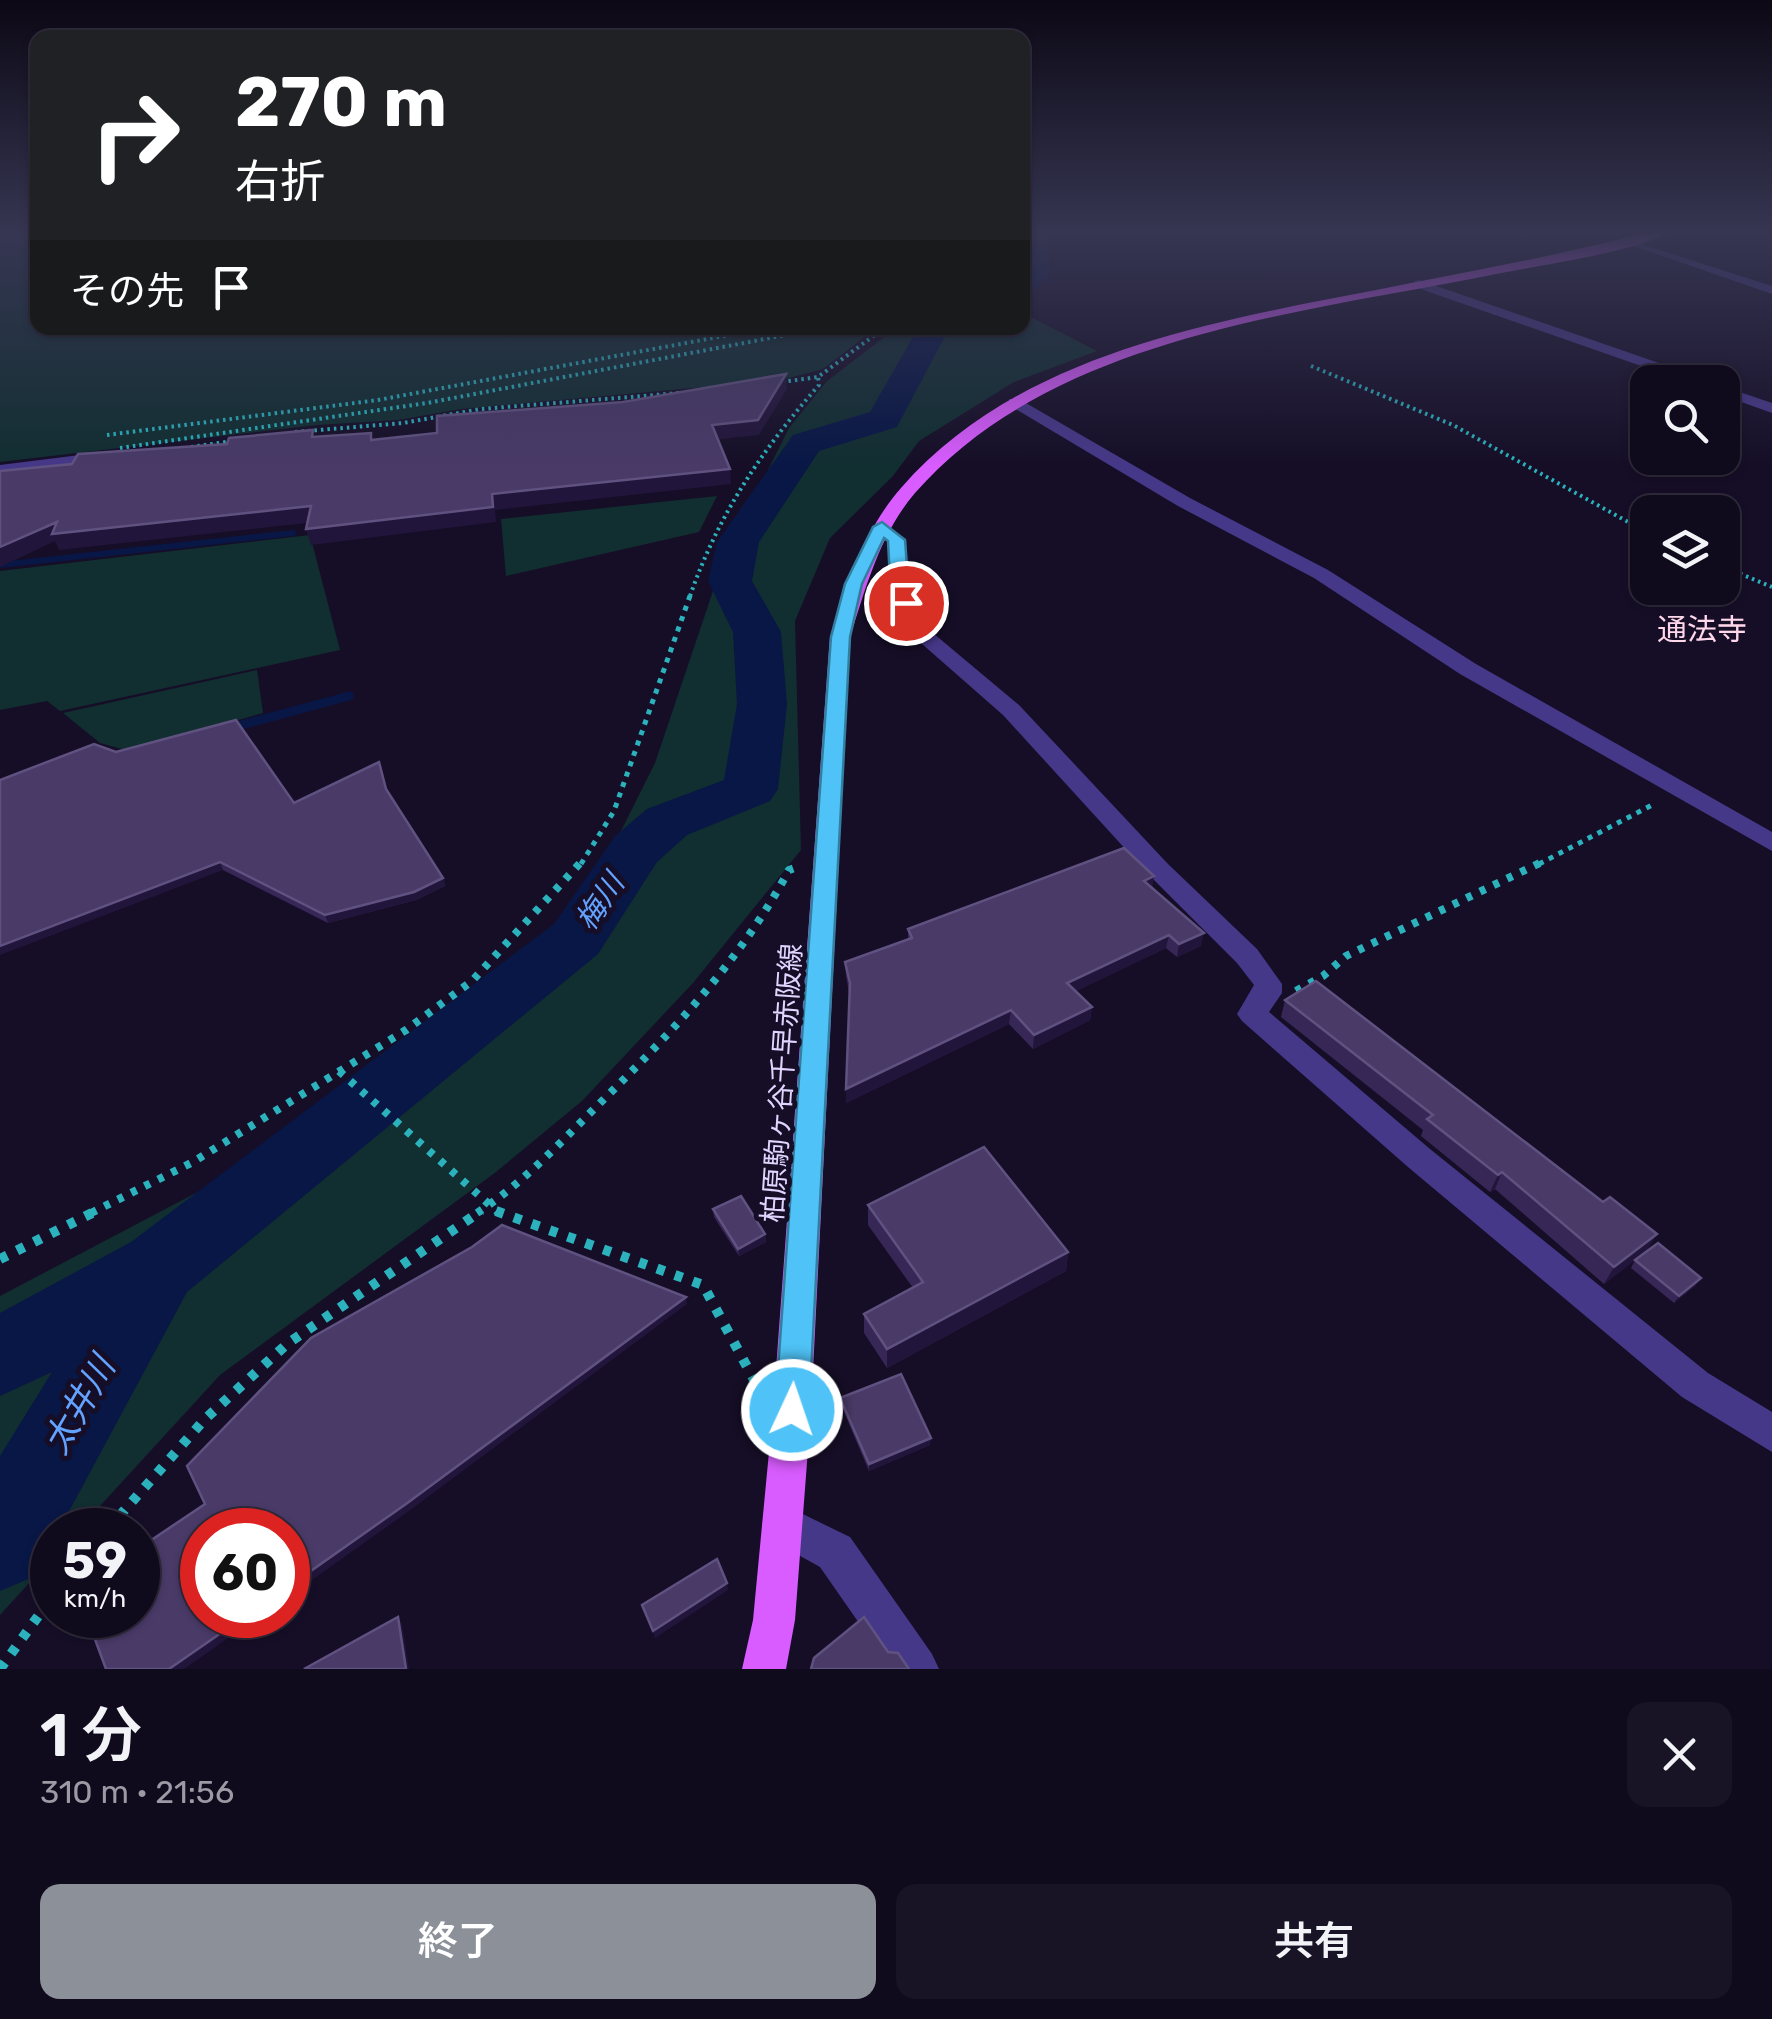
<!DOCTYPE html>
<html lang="ja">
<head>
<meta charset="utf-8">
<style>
	:root { --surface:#100a1d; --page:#191326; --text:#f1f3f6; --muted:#9c9aa4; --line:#302b3b; --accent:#8c9099 }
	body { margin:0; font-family:Rubik,"Noto Sans JP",sans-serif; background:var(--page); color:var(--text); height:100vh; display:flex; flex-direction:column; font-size:38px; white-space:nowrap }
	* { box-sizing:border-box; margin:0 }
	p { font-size:32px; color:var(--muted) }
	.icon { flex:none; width:55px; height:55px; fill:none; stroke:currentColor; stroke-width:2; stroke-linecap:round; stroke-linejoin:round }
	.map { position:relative; height:1669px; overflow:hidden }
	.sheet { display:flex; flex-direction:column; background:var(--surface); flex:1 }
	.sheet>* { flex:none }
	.guide { position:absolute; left:30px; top:30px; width:1000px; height:305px; border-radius:20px; box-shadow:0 2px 8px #0004,0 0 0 2px var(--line); background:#202124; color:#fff; overflow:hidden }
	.tools { position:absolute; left:1630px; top:365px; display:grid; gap:20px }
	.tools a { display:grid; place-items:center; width:110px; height:110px; border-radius:20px; background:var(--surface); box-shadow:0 2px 8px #0004,0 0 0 2px var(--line); font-size:50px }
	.speed { position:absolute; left:30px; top:1508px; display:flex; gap:20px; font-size:50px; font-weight:700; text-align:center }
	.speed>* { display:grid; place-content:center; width:130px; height:130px; border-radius:50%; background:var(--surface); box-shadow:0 2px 8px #0004,0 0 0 2px var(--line); line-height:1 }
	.speed small { font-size:25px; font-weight:400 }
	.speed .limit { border:15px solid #d22; background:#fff; color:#111 }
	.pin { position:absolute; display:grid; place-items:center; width:85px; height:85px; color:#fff; margin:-42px; border:5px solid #fff; border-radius:50%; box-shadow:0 2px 10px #0007 }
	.me { position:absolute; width:110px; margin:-55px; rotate:3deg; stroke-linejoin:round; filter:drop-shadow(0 0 8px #0008) }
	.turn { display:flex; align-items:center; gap:35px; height:210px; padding:0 40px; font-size:45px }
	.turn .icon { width:130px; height:130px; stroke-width:2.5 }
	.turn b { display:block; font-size:70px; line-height:85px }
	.then { display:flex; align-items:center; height:95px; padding:0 40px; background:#0003; gap:20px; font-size:38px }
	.round { display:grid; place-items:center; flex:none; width:105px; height:105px; border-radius:20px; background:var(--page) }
	.headline { display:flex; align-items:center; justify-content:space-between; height:170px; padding:0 40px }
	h1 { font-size:60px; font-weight:600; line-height:75px }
	.primary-button { display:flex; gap:20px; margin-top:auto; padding:20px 40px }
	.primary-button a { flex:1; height:115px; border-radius:20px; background:var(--accent); color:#fff; font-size:40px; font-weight:600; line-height:115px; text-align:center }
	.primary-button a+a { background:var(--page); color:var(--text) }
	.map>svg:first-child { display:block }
	.green { fill:#112e31 }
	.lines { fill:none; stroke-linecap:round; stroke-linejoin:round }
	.stream-far1 { stroke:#081746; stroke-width:6 }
	.stream { stroke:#081746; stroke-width:9 }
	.river { fill:#081746; fill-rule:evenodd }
	.path-far3 { stroke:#2bb2bd; stroke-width:4; stroke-dasharray:2.5 4; stroke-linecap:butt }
	.path-far2 { stroke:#2bb2bd; stroke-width:5; stroke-dasharray:5 6; stroke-linecap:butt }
	.path-far1 { stroke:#2bb2bd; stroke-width:8; stroke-dasharray:6 9; stroke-linecap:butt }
	.path { stroke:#2bb2bd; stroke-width:10; stroke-dasharray:8 11; stroke-linecap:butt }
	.minor { fill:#463888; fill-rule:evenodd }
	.primary { fill:#d85cff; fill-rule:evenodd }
	.wall { fill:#372756 }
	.shaded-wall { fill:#22153b }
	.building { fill:#493a68; stroke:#605280; stroke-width:2.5 }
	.route { fill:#4fc3f7; stroke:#337fa1; stroke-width:2.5 }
	.labels { text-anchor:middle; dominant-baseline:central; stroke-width:10; stroke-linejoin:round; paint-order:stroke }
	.street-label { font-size:28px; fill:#dfd5ff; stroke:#160e27 }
	.neighbourhood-label { font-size:30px; fill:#ffd7eb; stroke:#160e27 }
	.water-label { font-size:30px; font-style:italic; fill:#63a2ff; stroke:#160e27 }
	.near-water-label { font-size:35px; font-style:italic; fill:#63a2ff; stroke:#160e27 }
</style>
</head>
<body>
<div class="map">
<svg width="1772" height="1669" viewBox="0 0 1772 1669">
	<rect width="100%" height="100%" fill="#160e27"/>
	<!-- green -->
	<g class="green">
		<path d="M0,232H37L38,328H876L823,369L781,380L461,409L398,420L317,425L0,462Z"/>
		<path d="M1023,313L1097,351L1014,382L919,441L893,476L830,538L795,621L801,850L693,983L582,1101L496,1172L220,1375L78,1530H52V1558L0,1615V1296L211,1185L417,1049L519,968L588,897L655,763L741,508L766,474L789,428L826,382L896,328H1022Z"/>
		<path d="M717,496L699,532L506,576L501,519Z"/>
		<path d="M310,535L340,650L60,711L47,701L0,710V571Z"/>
		<path d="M257,670L263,713L129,751L100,743L63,713Z"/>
	</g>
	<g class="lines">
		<!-- stream-far1 -->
		<path class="stream-far1" d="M0,565L293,533"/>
		<!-- stream -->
		<path class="stream" d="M230,728L349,696"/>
		<!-- river -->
		<g class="river">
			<path d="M1022,232H1048L1050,274L1032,292L1022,295Z"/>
			<path d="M918,328H954L944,338L897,427L819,451L759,542L752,581L781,632L787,704L778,789L770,801L687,835L657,862L598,954L187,1292L59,1530H52V1542L33,1577L0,1591V1456L52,1372L0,1396V1313L131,1242L554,924L615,836L647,809L724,780L737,704L733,632L708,581L717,542L793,435L870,412Z"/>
		</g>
		<!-- path-far3 -->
		<g class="path-far3">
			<path d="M1311,366L1453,425L1648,533"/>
			<path d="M782,382L818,377L884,328"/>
			<path d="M295,432L403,423L481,409L680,393"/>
			<path d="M107,435L378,400L767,328"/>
			<path d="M191,447L233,441"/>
			<path d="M120,448L427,403L823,328"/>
			<path d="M1722,566L1772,587"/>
			<path d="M690,596C719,513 762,450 819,385L818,377"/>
		</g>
		<!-- path-far2 -->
		<g class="path-far2">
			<path d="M581,864L614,811L691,593"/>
			<path d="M1539,864L1656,803"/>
		</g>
		<!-- path-far1 -->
		<g class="path-far1">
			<path d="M1296,991L1323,976L1346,956L1544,861"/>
			<path d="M339,1071L499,1213"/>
			<path d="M91,1213L193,1162L406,1030L472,981L582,861"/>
			<path d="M477,1213C523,1183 558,1145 597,1106C670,1034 740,962 789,870L800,866"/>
		</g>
		<!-- path -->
		<g class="path">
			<path d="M496,1211L703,1285L759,1389"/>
			<path d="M0,1259L96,1211"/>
			<path d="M107,1530L205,1419L287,1344L481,1211"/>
			<path d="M0,1669L52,1597"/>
		</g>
		<!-- minor -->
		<g class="minor">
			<path d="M1625,239L1772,286V294L1625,243Z"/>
			<path d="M1419,280L1705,379L1707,382H1687L1415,287V281Z"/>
			<path d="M1722,386L1772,403V413L1722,395Z"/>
			<path d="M1009,399H1019L1190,498L1328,570L1476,664L1772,832V851L1460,674L1314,578L1178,506L1009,405Z"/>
			<path d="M104,452L110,453V461L0,475V465Z"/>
			<path d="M881,522L906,539L909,581L921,623L1019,705L1168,864L1257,949L1282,984V993L1269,1012L1430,1149L1708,1373L1772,1412V1452L1682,1397L1408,1167L1242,1021L1237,1014L1254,985L1237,963L1150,876L1003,715L905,629L889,581L888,541L872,527Z"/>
			<path d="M782,1504L850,1537L932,1654L939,1669H891L820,1567L768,1538L762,1524L768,1510Z"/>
		</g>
		<!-- primary -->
		<path class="primary" d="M1650,232H1670C1638,251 1542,265 1501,273C1306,313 1054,334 915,493C880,534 866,587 850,637L811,1410L795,1620L786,1669H742L753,1620L773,1410L830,637C847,585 864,530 901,488C1018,354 1210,322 1376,290C1468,272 1560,255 1650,232Z"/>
	</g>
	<!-- wall -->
	<g class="wall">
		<path d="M116,752L294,803L386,789L443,878L445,886L416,900L328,923L223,870Z"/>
		<path d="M1153,888L1201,946L1177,957L1166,948L1076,991L1092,1007L1090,1020L1033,1049L1009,1024L846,1103L849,993L846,976L845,962L908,940V929Z"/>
		<path d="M1285,1000L1647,1251L1696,1285L1674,1303L1631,1268L1635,1260L1604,1284L1495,1189L1490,1192L1421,1136L1423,1130L1281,1017Z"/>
		<path d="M868,1205L1068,1252L1066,1271L887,1368L864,1333V1314L913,1288L868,1225Z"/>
		<path d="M713,1209L765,1234L766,1242L739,1256L714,1217Z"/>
		<path d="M840,1398L930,1445L869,1471L841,1405Z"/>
	</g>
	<!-- shaded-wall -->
	<g class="shaded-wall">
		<path d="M786,374L787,389L759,435L713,440L712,425Z"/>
		<path d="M730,469L731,484L495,510L496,522L311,545L306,529L492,494Z"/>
		<path d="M311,506L316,522L59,550L55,541L0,567V547L57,522Z"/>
		<path d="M220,862L223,870L0,955V946Z"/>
		<path d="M1154,876L1152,890L1144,881Z"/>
		<path d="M443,878L445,886L416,900L328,923L325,915Z"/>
		<path d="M1204,933L1201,946L1177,957L1179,944Z"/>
		<path d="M1169,935L1166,948L1066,996L1067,983Z"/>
		<path d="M1092,1007L1090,1020L1033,1049L1034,1035Z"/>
		<path d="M1011,1010L1009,1024L846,1103V1089Z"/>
		<path d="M1502,1172L1495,1189L1490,1192L1498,1175Z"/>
		<path d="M765,1234L766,1242L739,1256L738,1249Z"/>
		<path d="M1657,1234L1647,1251L1604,1284L1614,1267Z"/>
		<path d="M1068,1252L1066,1271L887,1368V1349Z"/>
		<path d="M1701,1278L1696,1285L1674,1303L1679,1296Z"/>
		<path d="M686,1297L687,1304L409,1511L288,1597V1587Z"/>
		<path d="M931,1438L930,1445L869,1471V1464Z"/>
		<path d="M727,1583L728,1590L655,1638L653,1631Z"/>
		<path d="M247,1615H261L184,1669H169Z"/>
		<path d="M398,1617L402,1624L409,1669H406Z"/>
	</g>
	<!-- building -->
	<g class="building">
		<path d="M786,374L758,420L712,425L730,469L492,494L493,507L306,529L311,506L52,534L57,522L0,547V471L72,464L78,454L227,444L229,438L313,430L312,437L371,433V440L437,433V416L623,402Z"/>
		<path d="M236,720L294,803L379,762L386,789L443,878L414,892L325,915L220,862L0,946V780L94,744L116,752Z"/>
		<path d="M1124,848L1154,876L1144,881L1204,933L1179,944L1169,935L1067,983L1092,1007L1034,1035L1011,1010L846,1089L850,983L845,962L912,938L908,929Z"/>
		<path d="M1316,981L1603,1202L1610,1197L1657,1234L1614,1267L1502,1172L1498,1175L1427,1119L1433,1115L1285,1000Z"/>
		<path d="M984,1147L1068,1252L887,1349L864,1314L923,1282L868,1205Z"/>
		<path d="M741,1196L765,1234L738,1249L713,1209Z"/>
		<path d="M502,1225L686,1297L406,1504L288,1587V1530H202V1615H247L169,1669H106L86,1615H138V1549L205,1504L187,1466L311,1338L472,1247Z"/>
		<path d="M1658,1243L1701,1278L1679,1296L1635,1260Z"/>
		<path d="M901,1374L931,1438L869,1464L840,1398Z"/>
		<path d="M717,1559L727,1583L653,1631L642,1605Z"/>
		<path d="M398,1617L406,1669H304Z"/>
		<path d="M864,1617L888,1652L898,1653L909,1669H811L814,1658Z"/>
	</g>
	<!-- sky -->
	<linearGradient id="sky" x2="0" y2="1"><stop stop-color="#0c0815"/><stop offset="0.5" stop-color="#363652"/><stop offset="1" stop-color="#363652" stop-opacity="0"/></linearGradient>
	<rect width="1772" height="466" fill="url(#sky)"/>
	<!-- route -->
	<path class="route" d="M882,522L905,540L908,580L915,603L906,608L896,603L890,580L888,541L884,538L862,584L850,637L809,1410L804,1422L792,1426L780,1422L775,1410L831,637L845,584L873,527Z"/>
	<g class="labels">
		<!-- street labels -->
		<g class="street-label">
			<text transform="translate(782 1083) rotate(-86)">柏原駒ヶ谷千早赤阪線</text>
		</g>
		<!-- neighbourhood labels -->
		<g class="neighbourhood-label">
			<text x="1702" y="630">通法寺</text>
		</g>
		<!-- water labels -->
		<g class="water-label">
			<text transform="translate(600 902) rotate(-56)">梅川</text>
		</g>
		<!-- near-water labels -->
		<g class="near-water-label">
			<text transform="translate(79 1405) rotate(-60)">太井川</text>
		</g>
	</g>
</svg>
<div class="tools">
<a><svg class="icon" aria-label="search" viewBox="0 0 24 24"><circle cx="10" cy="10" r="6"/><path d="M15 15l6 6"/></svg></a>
<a><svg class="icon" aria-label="layers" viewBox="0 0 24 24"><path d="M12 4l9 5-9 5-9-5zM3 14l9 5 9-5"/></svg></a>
</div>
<div class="speed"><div>59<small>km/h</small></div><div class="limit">60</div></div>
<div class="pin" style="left:906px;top:603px;background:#d93025"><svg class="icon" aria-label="arrive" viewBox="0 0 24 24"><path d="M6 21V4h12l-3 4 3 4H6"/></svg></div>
<svg class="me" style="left:792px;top:1410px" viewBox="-20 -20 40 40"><circle r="17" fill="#4fc3f7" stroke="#fff" stroke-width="3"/><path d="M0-11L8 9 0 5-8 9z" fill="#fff"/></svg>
<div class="guide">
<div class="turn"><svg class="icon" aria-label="right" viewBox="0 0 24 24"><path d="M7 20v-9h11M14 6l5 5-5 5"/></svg><div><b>270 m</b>右折</div></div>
<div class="then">その先<svg class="icon" aria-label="arrive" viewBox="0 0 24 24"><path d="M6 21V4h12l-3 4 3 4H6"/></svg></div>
</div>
</div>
<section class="sheet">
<div class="headline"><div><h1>1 分</h1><p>310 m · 21:56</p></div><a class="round"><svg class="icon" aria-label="close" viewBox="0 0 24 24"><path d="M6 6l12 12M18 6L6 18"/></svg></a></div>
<div class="primary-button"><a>終了</a><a>共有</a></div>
</section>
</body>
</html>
